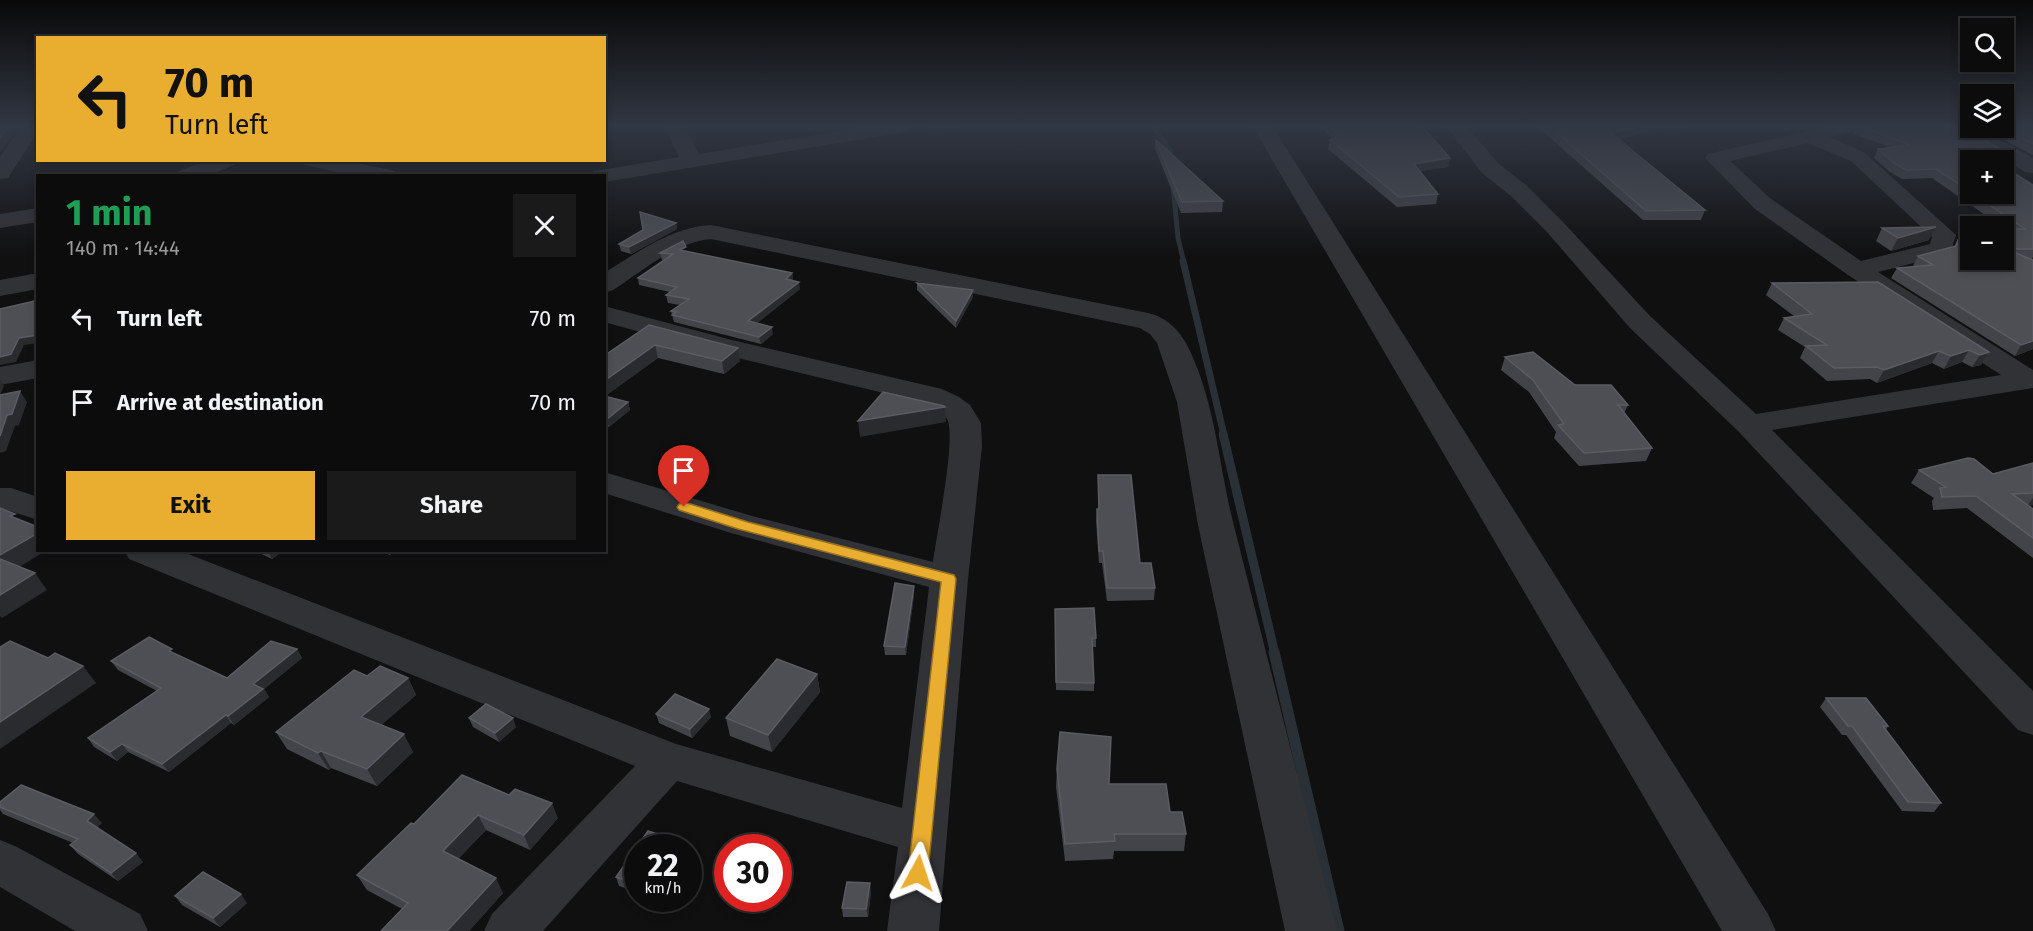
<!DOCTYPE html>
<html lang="en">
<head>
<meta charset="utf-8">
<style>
	:root { --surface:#0c0c0d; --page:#1a1a1b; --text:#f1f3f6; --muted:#9a9b9d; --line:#2c2c2e; --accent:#e9ae30 }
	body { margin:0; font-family:"Fira Sans",sans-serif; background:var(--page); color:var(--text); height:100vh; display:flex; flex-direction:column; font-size:22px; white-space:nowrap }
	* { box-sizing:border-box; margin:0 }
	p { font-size:20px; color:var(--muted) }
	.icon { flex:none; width:33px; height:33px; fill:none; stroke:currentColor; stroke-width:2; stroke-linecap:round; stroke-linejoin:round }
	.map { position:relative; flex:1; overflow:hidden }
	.details { position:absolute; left:36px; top:174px; width:570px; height:378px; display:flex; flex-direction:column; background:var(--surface); border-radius:0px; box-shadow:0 3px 9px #0003,0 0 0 2px var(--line) }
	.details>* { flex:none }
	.hud { position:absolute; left:36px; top:36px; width:570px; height:126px; border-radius:0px; box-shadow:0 3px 9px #0003,0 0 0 2px var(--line); background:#e9ae30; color:#111; overflow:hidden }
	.tools { position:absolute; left:1960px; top:18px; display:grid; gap:12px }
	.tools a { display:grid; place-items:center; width:54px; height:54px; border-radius:0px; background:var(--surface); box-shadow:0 3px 9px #0003,0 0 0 2px var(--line); font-size:30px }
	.speed { position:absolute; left:624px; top:834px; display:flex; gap:12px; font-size:30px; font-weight:700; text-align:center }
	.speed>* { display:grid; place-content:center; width:78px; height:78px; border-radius:50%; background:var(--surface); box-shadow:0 3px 9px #0003,0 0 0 2px var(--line); line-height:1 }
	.speed small { font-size:15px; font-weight:400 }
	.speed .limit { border:9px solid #d22; background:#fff; color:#111 }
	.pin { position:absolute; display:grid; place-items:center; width:51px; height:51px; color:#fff; margin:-62px -26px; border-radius:50% 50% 50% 0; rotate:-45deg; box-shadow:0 0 6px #0007 }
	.pin .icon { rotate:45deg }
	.me { position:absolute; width:66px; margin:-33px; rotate:5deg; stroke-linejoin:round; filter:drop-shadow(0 0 4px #0008) }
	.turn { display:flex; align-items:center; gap:21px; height:126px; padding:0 30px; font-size:27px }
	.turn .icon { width:78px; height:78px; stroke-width:2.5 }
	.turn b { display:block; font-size:42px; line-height:51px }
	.round { display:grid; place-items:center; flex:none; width:63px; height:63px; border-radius:0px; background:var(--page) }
	.head { display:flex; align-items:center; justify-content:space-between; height:102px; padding:0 30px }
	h1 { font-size:36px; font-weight:700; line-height:45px; color:#1e9e55 }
	.button { display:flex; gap:12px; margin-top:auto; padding:12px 30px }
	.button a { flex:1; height:69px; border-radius:0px; background:var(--accent); color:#111; font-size:24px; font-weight:700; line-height:69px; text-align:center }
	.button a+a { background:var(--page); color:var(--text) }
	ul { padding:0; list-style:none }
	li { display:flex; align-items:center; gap:18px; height:84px; padding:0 30px }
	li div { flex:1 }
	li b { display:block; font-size:22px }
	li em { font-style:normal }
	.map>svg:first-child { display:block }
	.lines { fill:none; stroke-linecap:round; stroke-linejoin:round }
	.stream-far3 { stroke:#293036; stroke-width:5 }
	.stream-far2 { stroke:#293036; stroke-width:7 }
	.stream-far1 { stroke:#293036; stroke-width:9 }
	.stream { stroke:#293036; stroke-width:11 }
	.minor { fill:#313236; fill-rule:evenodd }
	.wall { fill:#434449 }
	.shaded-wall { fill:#2a2b2e }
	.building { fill:#4d4f54; stroke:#5b5c63; stroke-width:1.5 }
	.route { fill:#e9ae30; stroke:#97711f; stroke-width:1.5 }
</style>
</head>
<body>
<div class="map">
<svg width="2033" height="931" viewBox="0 0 2033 931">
	<rect width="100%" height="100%" fill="#101011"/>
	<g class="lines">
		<!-- stream-far3 -->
		<g class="stream-far3">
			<path d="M1154,127L1170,151L1171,163"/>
			<path d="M1173,185L1178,238L1184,263"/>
		</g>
		<!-- stream-far2 -->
		<path class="stream-far2" d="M1183,261L1224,435"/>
		<!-- stream-far1 -->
		<path class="stream-far1" d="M1223,434L1275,654"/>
		<!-- stream -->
		<path class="stream" d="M1274,652L1339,931"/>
		<!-- minor -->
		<g class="minor">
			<path d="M20,127H38V131L8,178L0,179V157Z"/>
			<path d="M665,127H685L699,154L865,127H909L906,131L899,133L604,182V176H591L593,171L601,170L679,157Z"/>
			<path d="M1253,127H1273L1768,914L1776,931H1722Z"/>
			<path d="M1447,127H1467L1498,163L1527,186L1563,222L1650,316L1756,414L2001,375L1848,275L1755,209L1705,158L1708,154L1826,127H1860L1857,131L1830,137L1865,153L1956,235L1950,254L1878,272L2033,370V388L1772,430L2033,691V735L2018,730L1738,431L1630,328L1547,232L1511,196L1482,173ZM1808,143L1851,161L1932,237L1930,244L1861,261L1771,199L1730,161Z"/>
			<path d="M1951,127L1977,128L2033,158V173L2025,172L1954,131Z"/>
			<path d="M208,160H239L236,164L208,176H177L179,171Z"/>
			<path d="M299,160H343L395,171L397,176H353L302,164Z"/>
			<path d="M38,208V222L0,228V214Z"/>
			<path d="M711,225L1148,313C1169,318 1181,332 1190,351C1216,406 1219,468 1234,526C1268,661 1303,796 1337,931H1285L1198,525L1177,402L1157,343L1150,334L1140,328L711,239C675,242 643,271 613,290L604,293V273C638,252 670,228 711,225Z"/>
			<path d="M38,273V289L0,296V280Z"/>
			<path d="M604,306L732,340L942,389L959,397L970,405L981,423L982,446L968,579L939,931H887L898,847L677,781L543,931H484L492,914L635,766L129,559L124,550H178L676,744L902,808L929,587L731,533L604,493V472L752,516L933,562C936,538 957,435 947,419C942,410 930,406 921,402L717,353L604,322Z"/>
			<path d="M38,360V378L0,385V367Z"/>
			<path d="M0,488H11L38,497V520L7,510H0Z"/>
			<path d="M0,840L17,847L140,914L148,931H75L0,887Z"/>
		</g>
	</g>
	<!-- wall -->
	<g class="wall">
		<path d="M1321,127H1423L1450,158L1448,167L1420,171L1438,194L1436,204L1397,207L1328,149L1330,140L1332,139Z"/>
		<path d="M1538,127H1688L1674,130L1666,127L1619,139L1705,210L1701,220H1643Z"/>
		<path d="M1858,127H1961L2002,150L1997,159L1990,158L1971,160V194H2004L2033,185V257L2032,259H2029L2033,260V349L2015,356L1891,278L1897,268L1914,267L1913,266L1918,256L1954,247L1962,230L2005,229L2004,228V226H2001L1932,178L1902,179L1890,172L1874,158L1878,149L1890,147L1854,134Z"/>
		<path d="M2033,127V155L1981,128H2004Z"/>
		<path d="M1155,139L1223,201L1222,212L1181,213L1155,149Z"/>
		<path d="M676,223L677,229L631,254L621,251L619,244Z"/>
		<path d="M1882,228L1929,240L1891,251L1876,241Z"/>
		<path d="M686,252L792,273L793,280L800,289L757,323L773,334L761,344L674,322L671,311L680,305L668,303L666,295L670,292L639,285L638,278L664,260H662L660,253Z"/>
		<path d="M917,283L973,297L956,328L917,290Z"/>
		<path d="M1772,283L1989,352L1981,365L1972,367L1962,362L1944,369L1932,363L1877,383L1870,379L1827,381L1800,358L1805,347L1778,330L1784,318L1794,316L1766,295Z"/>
		<path d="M649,325L740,361L724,374L658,358L605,396L628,402L630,410L609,427L604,426V356Z"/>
		<path d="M1505,357L1628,405L1624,413L1652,448L1646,461L1579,466L1554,438L1556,432L1529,392L1501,370Z"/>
		<path d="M2033,463V505L2028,506L2033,509V558L1967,508L1933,510L1932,501L1934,498L1911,483L1919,470L1993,474Z"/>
		<path d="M1098,475L1140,563L1155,588L1154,600L1107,601L1102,563H1099L1096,521L1097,509H1098Z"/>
		<path d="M253,550H284L272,559Z"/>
		<path d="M377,550H396L390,555Z"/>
		<path d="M914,586V595L906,655H885L884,646Z"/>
		<path d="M1055,618L1096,638V647H1092L1094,683V691L1056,690Z"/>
		<path d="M297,649L302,658L264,689L269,697L234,725L231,723L169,772L128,752L117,761L94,747L88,738L157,691L118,670L111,661L175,654L227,678Z"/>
		<path d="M817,674L820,692L772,752L730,736L726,718Z"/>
		<path d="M367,676L408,678L416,695L381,725L413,752L377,786L331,768L329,770L287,749L276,732Z"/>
		<path d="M1826,698L1888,726L1886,730L1941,803L1934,812L1902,811L1846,735H1842L1820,707Z"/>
		<path d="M656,714L711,717L692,738L659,723Z"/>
		<path d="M469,718L516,727L499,742L473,727Z"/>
		<path d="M1057,769L1109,784L1170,812L1186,834L1184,851H1114L1113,859L1065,861L1056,787Z"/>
		<path d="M462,775L558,818L530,850L486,830L458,859L503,893L469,931H381L402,909L367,890L357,875L414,824Z"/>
		<path d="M0,802L102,823L97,827L143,862L118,881L78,854L70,845L73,843L3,814L0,810Z"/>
		<path d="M638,848V892L619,886L616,877Z"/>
		<path d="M871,892L868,917H843L842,908Z"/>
		<path d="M175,896L247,903L220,927L182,905Z"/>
	</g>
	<!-- shaded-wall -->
	<g class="shaded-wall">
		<path d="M9,127H19L0,152V138Z"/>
		<path d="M928,127H958L928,131Z"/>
		<path d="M1637,127H1666L1609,142L1611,133Z"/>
		<path d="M1675,127H1688L1674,130Z"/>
		<path d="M1450,158L1448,167L1412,172L1414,164Z"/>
		<path d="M676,223L677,229L631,254L629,247Z"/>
		<path d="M1936,227L1929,240L1891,251L1898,238Z"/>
		<path d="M792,273L793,280L786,279Z"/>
		<path d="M799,282L800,289L750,329L748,321Z"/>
		<path d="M973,290V297L956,328V321Z"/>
		<path d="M35,301L38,305V334Z"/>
		<path d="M772,327L773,334L761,344L759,337Z"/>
		<path d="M38,335V343L24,345L16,362L0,365V357L19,338Z"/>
		<path d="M2033,341V349L2015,356L2021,345Z"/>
		<path d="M655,345L658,358L604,397V381Z"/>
		<path d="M738,348L740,361L724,374L722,361Z"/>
		<path d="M1969,350L1962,362L1944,369L1951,356Z"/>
		<path d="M1939,351L1932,363L1877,383L1884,370Z"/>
		<path d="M1989,352L1981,365L1972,367L1980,355Z"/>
		<path d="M0,380L4,386L0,395Z"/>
		<path d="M20,391L27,402L19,425L15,426L6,451L0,453V436L7,415Z"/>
		<path d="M628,402L630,410L609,427L607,419Z"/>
		<path d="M945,407L946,422L860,437L858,421Z"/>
		<path d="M2033,498V505L2027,506Z"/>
		<path d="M38,533V550H47L8,574L0,563V555Z"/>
		<path d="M267,550H284L272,559Z"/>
		<path d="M388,550H396L390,555Z"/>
		<path d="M35,573L47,590L2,618L0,616V595Z"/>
		<path d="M914,586V595L906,655L905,647Z"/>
		<path d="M297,649L302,658L264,689L269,697L234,725L228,716L253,684Z"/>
		<path d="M83,666L96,683L0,749V722Z"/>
		<path d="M817,674L820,692L772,752L768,735Z"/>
		<path d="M408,678L416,695L370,735L361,717Z"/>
		<path d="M709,709L711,717L692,738L690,729Z"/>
		<path d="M226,715L231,723L169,772L162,764Z"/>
		<path d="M513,718L516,727L499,742L495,733Z"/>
		<path d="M404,734L413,752L377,786L367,769Z"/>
		<path d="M122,744L128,752L117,761L110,752Z"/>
		<path d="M321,751L331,768L329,770L318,753Z"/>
		<path d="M552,803L558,818L530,850L524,835Z"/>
		<path d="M94,814L102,823L94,829L87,821Z"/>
		<path d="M478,815L486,830L451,866L443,851Z"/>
		<path d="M677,840L679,848H672Z"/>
		<path d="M136,853L143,862L118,881L111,873Z"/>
		<path d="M496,878L503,893L469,931H447Z"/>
		<path d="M870,883L871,892L868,917L866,909Z"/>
		<path d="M241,894L247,903L220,927L213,918Z"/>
	</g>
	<!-- building -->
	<g class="building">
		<path d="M0,127H9L0,138Z"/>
		<path d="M1330,127H1423L1450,158L1414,164L1438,194L1399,197L1330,140L1338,136Z"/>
		<path d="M1550,127H1637L1611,133L1705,210L1646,211Z"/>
		<path d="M1862,127H1961L2002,150L1974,148L1994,160H1971V192L1936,169L1906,170L1894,163L1878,149L1910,145Z"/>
		<path d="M2004,127H2033V144L2001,128H2004Z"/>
		<path d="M1155,139L1223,201L1182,202Z"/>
		<path d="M2004,167L2033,185V249H2006L2033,260V341L2021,345L1897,268L1933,265L1918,256L1956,246L1962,230H1971V260H2004V229H2025L1973,194H2004Z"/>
		<path d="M640,212L676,223L629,247L619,244L643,230Z"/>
		<path d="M1936,227L1898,238L1882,228Z"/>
		<path d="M683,241L686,247L680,250L792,273L786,279L799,282L748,321L772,327L759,337L672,315L676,312L671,311L689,299L666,295L677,287L638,278L673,254L660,253Z"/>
		<path d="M1878,282L1989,352L1980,355L1969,350L1951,356L1939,351L1884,370L1877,367L1834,368L1806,346L1827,345L1784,318L1812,314L1772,283Z"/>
		<path d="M917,283L973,290L956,321Z"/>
		<path d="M35,301L38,335L19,338L11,354L0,357V309Z"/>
		<path d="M649,325L738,348L722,361L655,345L604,381V356Z"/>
		<path d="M1533,352L1575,385H1611L1628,405H1618L1652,448L1584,453L1558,425L1564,424L1533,380L1505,357Z"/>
		<path d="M20,391L12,414L7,415L0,436V395Z"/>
		<path d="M883,392L944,406L945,407L858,421Z"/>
		<path d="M604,396L628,402L607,419H604Z"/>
		<path d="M1968,458L1974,459L1993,474L2033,463V493L2012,494L2033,509V538L1976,496L1942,497L1940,488L1946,487L1919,470Z"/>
		<path d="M1098,475H1131L1140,563H1151L1155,588H1107L1103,551H1099L1097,509H1099Z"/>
		<path d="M0,508L15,514L10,516L38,527V533L0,555Z"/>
		<path d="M0,559L35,573L0,595Z"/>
		<path d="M895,583L914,586L905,647L884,646Z"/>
		<path d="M1094,608L1096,638H1092L1094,683L1056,682L1055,609Z"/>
		<path d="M149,637L172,649L169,651L227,678L271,641L297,649L253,684L263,689L228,716L226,715L162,764L122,744L110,752L88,738L161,688L111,661Z"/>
		<path d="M10,641L48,658L55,653L83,666L0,722V647Z"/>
		<path d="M777,659L817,674L768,735L726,718Z"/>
		<path d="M380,666L408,678L361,717L404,734L367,769L321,751L318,753L276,732L354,670L367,676Z"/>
		<path d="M675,694L709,709L690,729L656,714Z"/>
		<path d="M1826,698H1866L1888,726H1883L1941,803L1908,802L1852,726H1848Z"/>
		<path d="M486,704L513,718L495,733L469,718Z"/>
		<path d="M1060,732L1111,737L1109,784H1166L1170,812H1182L1186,834H1114L1115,841L1065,844L1057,769Z"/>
		<path d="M462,775L509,795L515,789L552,803L524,835L478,815L443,851L496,878L447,931H381L408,903L357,875L411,823L414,824Z"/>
		<path d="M21,785L94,814L87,821L136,853L111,873L70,845L78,839L0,807V802Z"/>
		<path d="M648,831L677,840L672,848H638V884L616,877Z"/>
		<path d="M203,872L241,894L213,918L175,896Z"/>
		<path d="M847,882L870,883L866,909L842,908Z"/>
	</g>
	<!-- sky -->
	<linearGradient id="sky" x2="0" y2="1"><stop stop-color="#090909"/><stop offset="0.49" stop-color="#313743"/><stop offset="1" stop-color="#313743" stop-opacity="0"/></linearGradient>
	<rect width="2033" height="257" fill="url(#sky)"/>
	<!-- route -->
	<path class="route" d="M684,502L748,522L954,575L956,579L928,873L925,879L918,882L911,879L908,873L941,582L738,529L679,510L677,507L679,504Z"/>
</svg>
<div class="tools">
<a><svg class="icon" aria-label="search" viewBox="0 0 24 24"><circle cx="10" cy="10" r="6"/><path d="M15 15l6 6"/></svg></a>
<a><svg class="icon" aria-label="layers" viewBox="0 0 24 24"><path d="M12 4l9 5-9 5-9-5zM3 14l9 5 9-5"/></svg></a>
<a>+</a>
<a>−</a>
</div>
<div class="speed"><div>22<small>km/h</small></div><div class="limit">30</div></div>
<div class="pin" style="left:684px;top:507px;background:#d93025"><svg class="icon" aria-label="arrive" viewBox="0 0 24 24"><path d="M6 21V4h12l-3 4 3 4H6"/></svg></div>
<svg class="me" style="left:918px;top:873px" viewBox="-20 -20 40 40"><path d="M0-17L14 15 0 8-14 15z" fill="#e9ae30" stroke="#fff" stroke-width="4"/></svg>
<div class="hud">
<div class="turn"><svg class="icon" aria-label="left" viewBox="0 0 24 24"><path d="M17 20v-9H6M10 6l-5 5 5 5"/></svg><div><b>70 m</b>Turn left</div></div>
</div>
<section class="details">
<div class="head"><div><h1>1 min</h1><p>140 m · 14:44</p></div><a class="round"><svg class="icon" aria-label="close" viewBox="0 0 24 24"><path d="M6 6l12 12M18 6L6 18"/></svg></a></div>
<ul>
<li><svg class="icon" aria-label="left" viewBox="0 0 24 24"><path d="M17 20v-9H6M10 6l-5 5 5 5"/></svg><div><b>Turn left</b></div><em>70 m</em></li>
<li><svg class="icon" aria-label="arrive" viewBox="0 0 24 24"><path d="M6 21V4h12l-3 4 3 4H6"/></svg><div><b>Arrive at destination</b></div><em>70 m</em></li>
</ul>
<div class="button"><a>Exit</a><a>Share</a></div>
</section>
</div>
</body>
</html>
